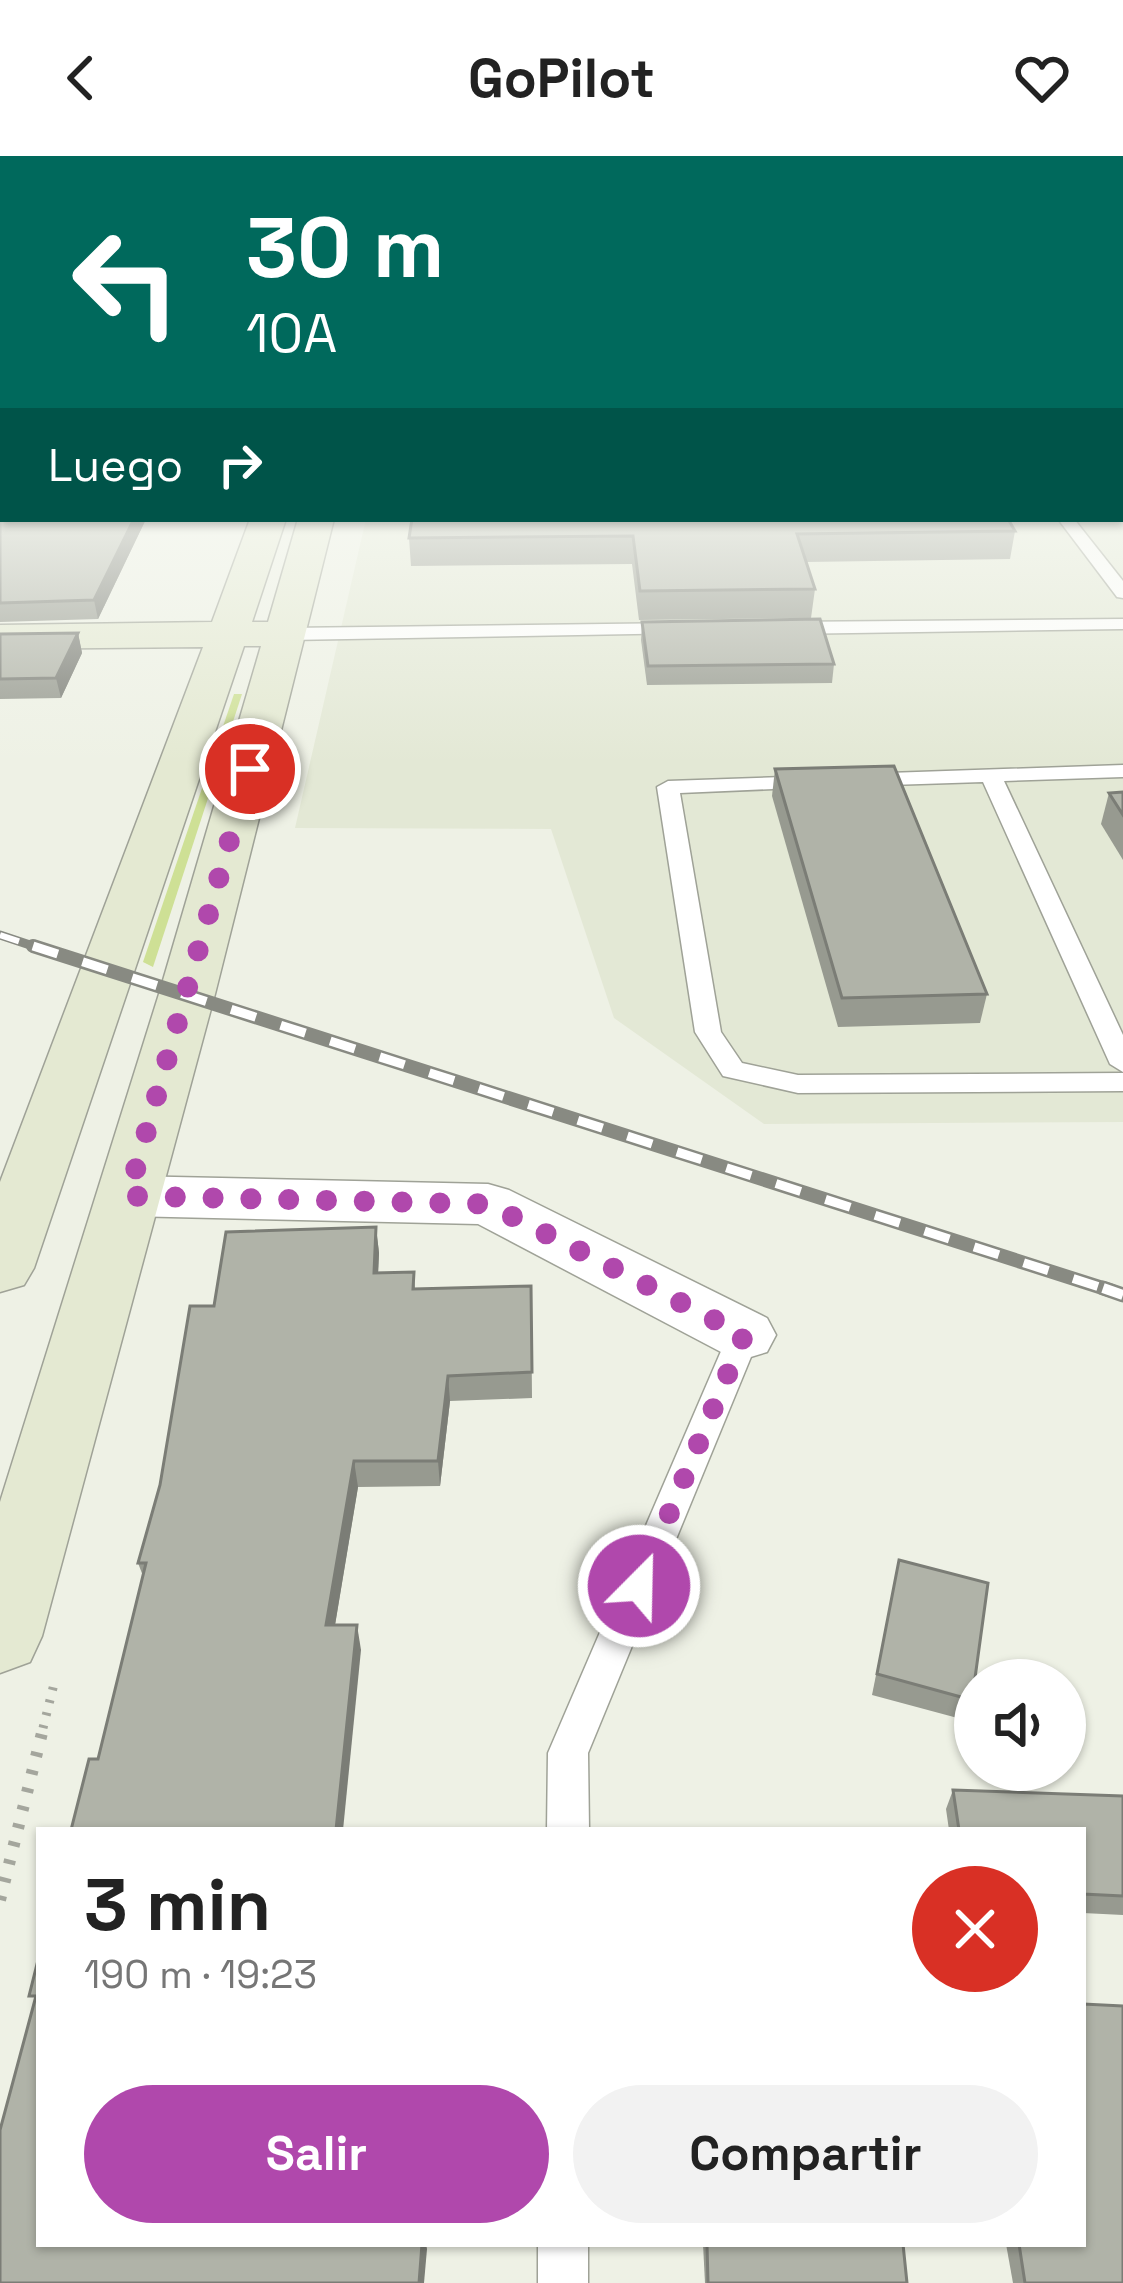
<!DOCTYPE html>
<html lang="es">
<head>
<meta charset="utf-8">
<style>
	:root { --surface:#fff; --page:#f2f2f2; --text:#222; --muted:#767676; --accent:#b048ac }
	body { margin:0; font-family:"Space Grotesk",sans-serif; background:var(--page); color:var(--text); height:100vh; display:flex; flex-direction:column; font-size:45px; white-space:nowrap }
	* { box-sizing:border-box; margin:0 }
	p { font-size:39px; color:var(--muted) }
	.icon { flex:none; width:66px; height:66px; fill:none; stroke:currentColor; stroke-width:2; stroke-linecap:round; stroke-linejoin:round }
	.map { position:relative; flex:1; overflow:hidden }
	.side { position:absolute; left:36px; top:1671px; width:1050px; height:420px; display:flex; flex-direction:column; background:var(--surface); border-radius:0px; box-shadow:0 3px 9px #0004 }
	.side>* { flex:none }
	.top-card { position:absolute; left:0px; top:0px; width:1125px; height:366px; box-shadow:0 3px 9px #0004; background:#00695c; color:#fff; overflow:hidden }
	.buttons { position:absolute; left:954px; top:1503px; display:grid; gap:24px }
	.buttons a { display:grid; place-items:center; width:132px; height:132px; border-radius:50%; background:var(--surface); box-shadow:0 3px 9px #0004; font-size:60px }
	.pin { position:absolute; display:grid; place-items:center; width:102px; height:102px; color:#fff; margin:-51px; border:6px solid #fff; border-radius:50%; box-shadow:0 3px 12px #0007 }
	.me { position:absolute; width:132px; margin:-66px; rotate:23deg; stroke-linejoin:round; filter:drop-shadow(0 0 9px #0008) }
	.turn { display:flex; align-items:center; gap:42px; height:252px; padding:0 48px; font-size:54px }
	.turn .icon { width:156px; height:156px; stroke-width:2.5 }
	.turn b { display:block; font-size:84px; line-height:102px }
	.then { display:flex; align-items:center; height:114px; padding:0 48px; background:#0003; gap:24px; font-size:45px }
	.round { display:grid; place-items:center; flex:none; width:126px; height:126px; border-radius:63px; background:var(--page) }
	.summary { display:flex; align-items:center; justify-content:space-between; height:204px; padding:0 48px }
	h1 { font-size:72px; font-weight:800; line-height:90px }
	.button { display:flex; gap:24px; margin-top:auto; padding:24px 48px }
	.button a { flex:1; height:138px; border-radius:72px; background:var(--accent); color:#fff; font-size:48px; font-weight:800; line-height:138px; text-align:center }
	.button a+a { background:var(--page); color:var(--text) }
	header { display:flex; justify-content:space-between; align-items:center; height:156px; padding:0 48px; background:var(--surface); font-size:54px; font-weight:800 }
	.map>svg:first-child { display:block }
	.built { fill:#e3e8d5 }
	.green { fill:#cee095 }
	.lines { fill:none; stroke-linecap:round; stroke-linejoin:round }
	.lane-casing { stroke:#9fa297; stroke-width:3 }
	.street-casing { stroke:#9fa297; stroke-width:3 }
	.secondary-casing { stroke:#9fa297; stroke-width:3 }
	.path-far1 { stroke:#a4a69d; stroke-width:9; stroke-dasharray:3 10; stroke-linecap:butt }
	.path { stroke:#a4a69d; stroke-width:12; stroke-dasharray:4.5 14; stroke-linecap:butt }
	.lane { fill:#fff; fill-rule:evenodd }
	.street { fill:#fff; fill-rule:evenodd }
	.secondary { fill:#e4e9d2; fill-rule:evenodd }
	.rail-far2-casing { stroke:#888a82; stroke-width:9 }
	.rail-far1-casing { stroke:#888a82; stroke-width:14 }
	.rail-casing { stroke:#888a82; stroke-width:15 }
	.rail-far2 { stroke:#fff; stroke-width:6; stroke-dasharray:20; stroke-linecap:butt }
	.rail-far1 { stroke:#fff; stroke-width:9; stroke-dasharray:26; stroke-linecap:butt }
	.rail { stroke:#fff; stroke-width:10; stroke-dasharray:32; stroke-linecap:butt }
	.wall { fill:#979a90 }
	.shaded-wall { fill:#7b7d76 }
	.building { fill:#b0b3a8; stroke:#7b7d76; stroke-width:3 }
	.route { stroke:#b048ac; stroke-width:21; stroke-dasharray:0 37.8 }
</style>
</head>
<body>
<header><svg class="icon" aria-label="back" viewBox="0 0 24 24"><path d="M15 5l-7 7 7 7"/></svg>GoPilot<svg class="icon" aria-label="heart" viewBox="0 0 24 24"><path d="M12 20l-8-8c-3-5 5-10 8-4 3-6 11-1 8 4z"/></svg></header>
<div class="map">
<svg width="1123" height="2127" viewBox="0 0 1123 2127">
	<rect width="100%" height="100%" fill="#eef1e5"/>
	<!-- built -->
	<path class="built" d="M1123,311V966L764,968L614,862L551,673L295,672L366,363H1122Z"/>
	<!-- green -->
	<path class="green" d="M234,538H242L153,811L143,806Z"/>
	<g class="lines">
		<!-- lane casing -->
		<g class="lane-casing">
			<g id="lane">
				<path d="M1058,363H1074L1123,425V442L1117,441Z"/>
				<path d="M1123,463V473L786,478L777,472L786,466Z"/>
				<path d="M684,467L690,469V477L288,484L279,478L288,472Z"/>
				<path d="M1123,609V621L1004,625L1123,879V916L1110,908L983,626L859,630L848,624L859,618Z"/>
				<path d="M811,620L819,621V631L680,637L721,876L742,907L798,919L1123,917V935L798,937L723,920L695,876L657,631L668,625Z"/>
				<path d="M744,1167L755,1170L760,1179L588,1597L589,1674H547L548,1597L728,1179L733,1170Z"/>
				<rect x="538" y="2088" width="50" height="39"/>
			</g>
		</g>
		<!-- street casing -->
		<g class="street-casing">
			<path id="street" d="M128,1020L488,1028L509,1034L767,1162L776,1179L767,1196L744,1203L721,1196L478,1068L128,1060L107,1054L98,1040L107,1026Z"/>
		</g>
		<!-- secondary casing -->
		<g class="secondary-casing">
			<path id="secondary" d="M250,363H286L252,466H268L298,363H334L215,838L42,1480L30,1506L0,1517V1346L159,838L261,490H244L34,1112L24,1129L0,1136V1026L203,491L0,493V469L212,466Z"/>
		</g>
		<!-- path-far1 -->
		<path class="path-far1" d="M43,1572L55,1524"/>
		<!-- path -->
		<path class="path" d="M0,1744L44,1569"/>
		<!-- lane -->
		<use href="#lane" class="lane"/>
		<!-- street -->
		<use href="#street" class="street"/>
		<!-- secondary -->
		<use href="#secondary" class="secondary"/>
		<!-- rail-far2 casing -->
		<g class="rail-far2-casing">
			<path id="rail-far2" d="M0,779L42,793"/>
		</g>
		<!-- rail-far1 casing -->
		<g class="rail-far1-casing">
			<path id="rail-far1" d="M33,790L1112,1135"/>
		</g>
		<!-- rail casing -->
		<g class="rail-casing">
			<path id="rail" d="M1103,1132L1123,1139"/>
		</g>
		<!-- rail-far2 -->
		<use href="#rail-far2" class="rail-far2"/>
		<!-- rail-far1 -->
		<use href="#rail-far1" class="rail-far1"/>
		<!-- rail -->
		<use href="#rail" class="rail"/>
	</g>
	<!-- wall -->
	<g class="wall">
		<path d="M0,319L146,363L98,463L0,466Z"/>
		<path d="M1015,375L1010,403L806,406L815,433L811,462L639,464L632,408L411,410L409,382Z"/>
		<path d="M642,466L834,508L832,527L647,529L641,484Z"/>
		<path d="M78,477L82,497L61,542L0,543V478Z"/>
		<path d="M775,613L987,838L980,867L838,871L772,640Z"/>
		<path d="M1123,636V704L1101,668L1109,637Z"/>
		<path d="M376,1071L379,1097L378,1117L414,1116L415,1133L531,1130L532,1242L450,1245L440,1330L358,1331L335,1469L361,1494L98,1603L143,1420L138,1407L214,1150Z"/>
		<path d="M899,1404L972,1544L965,1564L872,1539Z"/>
		<path d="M953,1634L1123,1640V1759L1083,1757V1674H949L946,1653Z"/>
		<path d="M703,2088H903L907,2127H705Z"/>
		<path d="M1006,2088H1083L1123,2127H1013Z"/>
	</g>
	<!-- shaded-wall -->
	<g class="shaded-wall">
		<path d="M134,363H146L98,463L94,444Z"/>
		<path d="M78,477L82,497L61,542L56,522Z"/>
		<path d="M376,1071L379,1097L377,1142L374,1117Z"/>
		<path d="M448,1220L450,1245L440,1330L438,1305Z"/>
		<path d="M354,1305L358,1331L331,1493L326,1469Z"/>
		<path d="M357,1469L361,1494L343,1674H336Z"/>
		<path d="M422,2088H426L427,2093L424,2127H419Z"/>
	</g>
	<!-- building -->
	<g class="building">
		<path d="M0,319H3V363H134L94,444L0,447Z"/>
		<path d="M412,363H1008L1015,375L797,378L815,433L640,435L633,380L409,382Z"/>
		<path d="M820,463L834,508L648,510L642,466Z"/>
		<path d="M78,477L56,522L0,523V478Z"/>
		<path d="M894,610L987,838L842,842L775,613Z"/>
		<path d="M1123,636V659L1109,637Z"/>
		<path d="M376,1071L374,1117L414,1116L413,1133L531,1130L532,1216L448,1220L438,1305H354L326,1469H357L336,1674H71L89,1603H98L146,1407H138L160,1329L190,1150H214L226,1076Z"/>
		<path d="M899,1404L988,1427L972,1544L877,1518Z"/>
		<path d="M953,1634L1123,1640V1740L1083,1738V1674H959Z"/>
		<path d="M39,1800V2088H422L419,2127H0V1974L36,1840H29Z"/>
		<path d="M1083,1848L1123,1850V2127H1025L1019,2088H1083Z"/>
		<path d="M707,2088H903L907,2127H708Z"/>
	</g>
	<!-- sky -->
	<linearGradient id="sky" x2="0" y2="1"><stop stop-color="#8bb3b3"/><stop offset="0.51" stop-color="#f7f9f3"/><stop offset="1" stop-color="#f7f9f3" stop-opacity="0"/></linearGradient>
	<rect width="1123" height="608" fill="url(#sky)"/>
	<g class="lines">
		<!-- route -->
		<path class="route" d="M250,613L128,1040L488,1048L744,1179L639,1430"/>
	</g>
</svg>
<div class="buttons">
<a><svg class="icon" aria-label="sound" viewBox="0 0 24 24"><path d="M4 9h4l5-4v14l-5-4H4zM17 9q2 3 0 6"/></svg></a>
</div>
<div class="pin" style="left:250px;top:613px;background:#d93025"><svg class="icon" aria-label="arrive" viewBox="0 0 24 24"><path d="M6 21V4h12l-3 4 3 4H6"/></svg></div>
<svg class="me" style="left:639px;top:1430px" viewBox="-20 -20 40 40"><circle r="17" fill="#b048ac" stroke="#fff" stroke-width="3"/><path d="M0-11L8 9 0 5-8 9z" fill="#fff"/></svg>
<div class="top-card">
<div class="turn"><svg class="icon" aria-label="left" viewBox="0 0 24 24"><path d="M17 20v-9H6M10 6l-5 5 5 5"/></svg><div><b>30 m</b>10A</div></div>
<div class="then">Luego<svg class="icon" aria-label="right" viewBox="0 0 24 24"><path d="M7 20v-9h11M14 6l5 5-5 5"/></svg></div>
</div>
<section class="side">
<div class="summary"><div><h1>3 min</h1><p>190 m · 19:23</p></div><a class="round" style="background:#d93025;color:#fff"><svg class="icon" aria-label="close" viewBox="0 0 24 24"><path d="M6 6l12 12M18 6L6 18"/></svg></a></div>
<div class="button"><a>Salir</a><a>Compartir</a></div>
</section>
</div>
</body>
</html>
